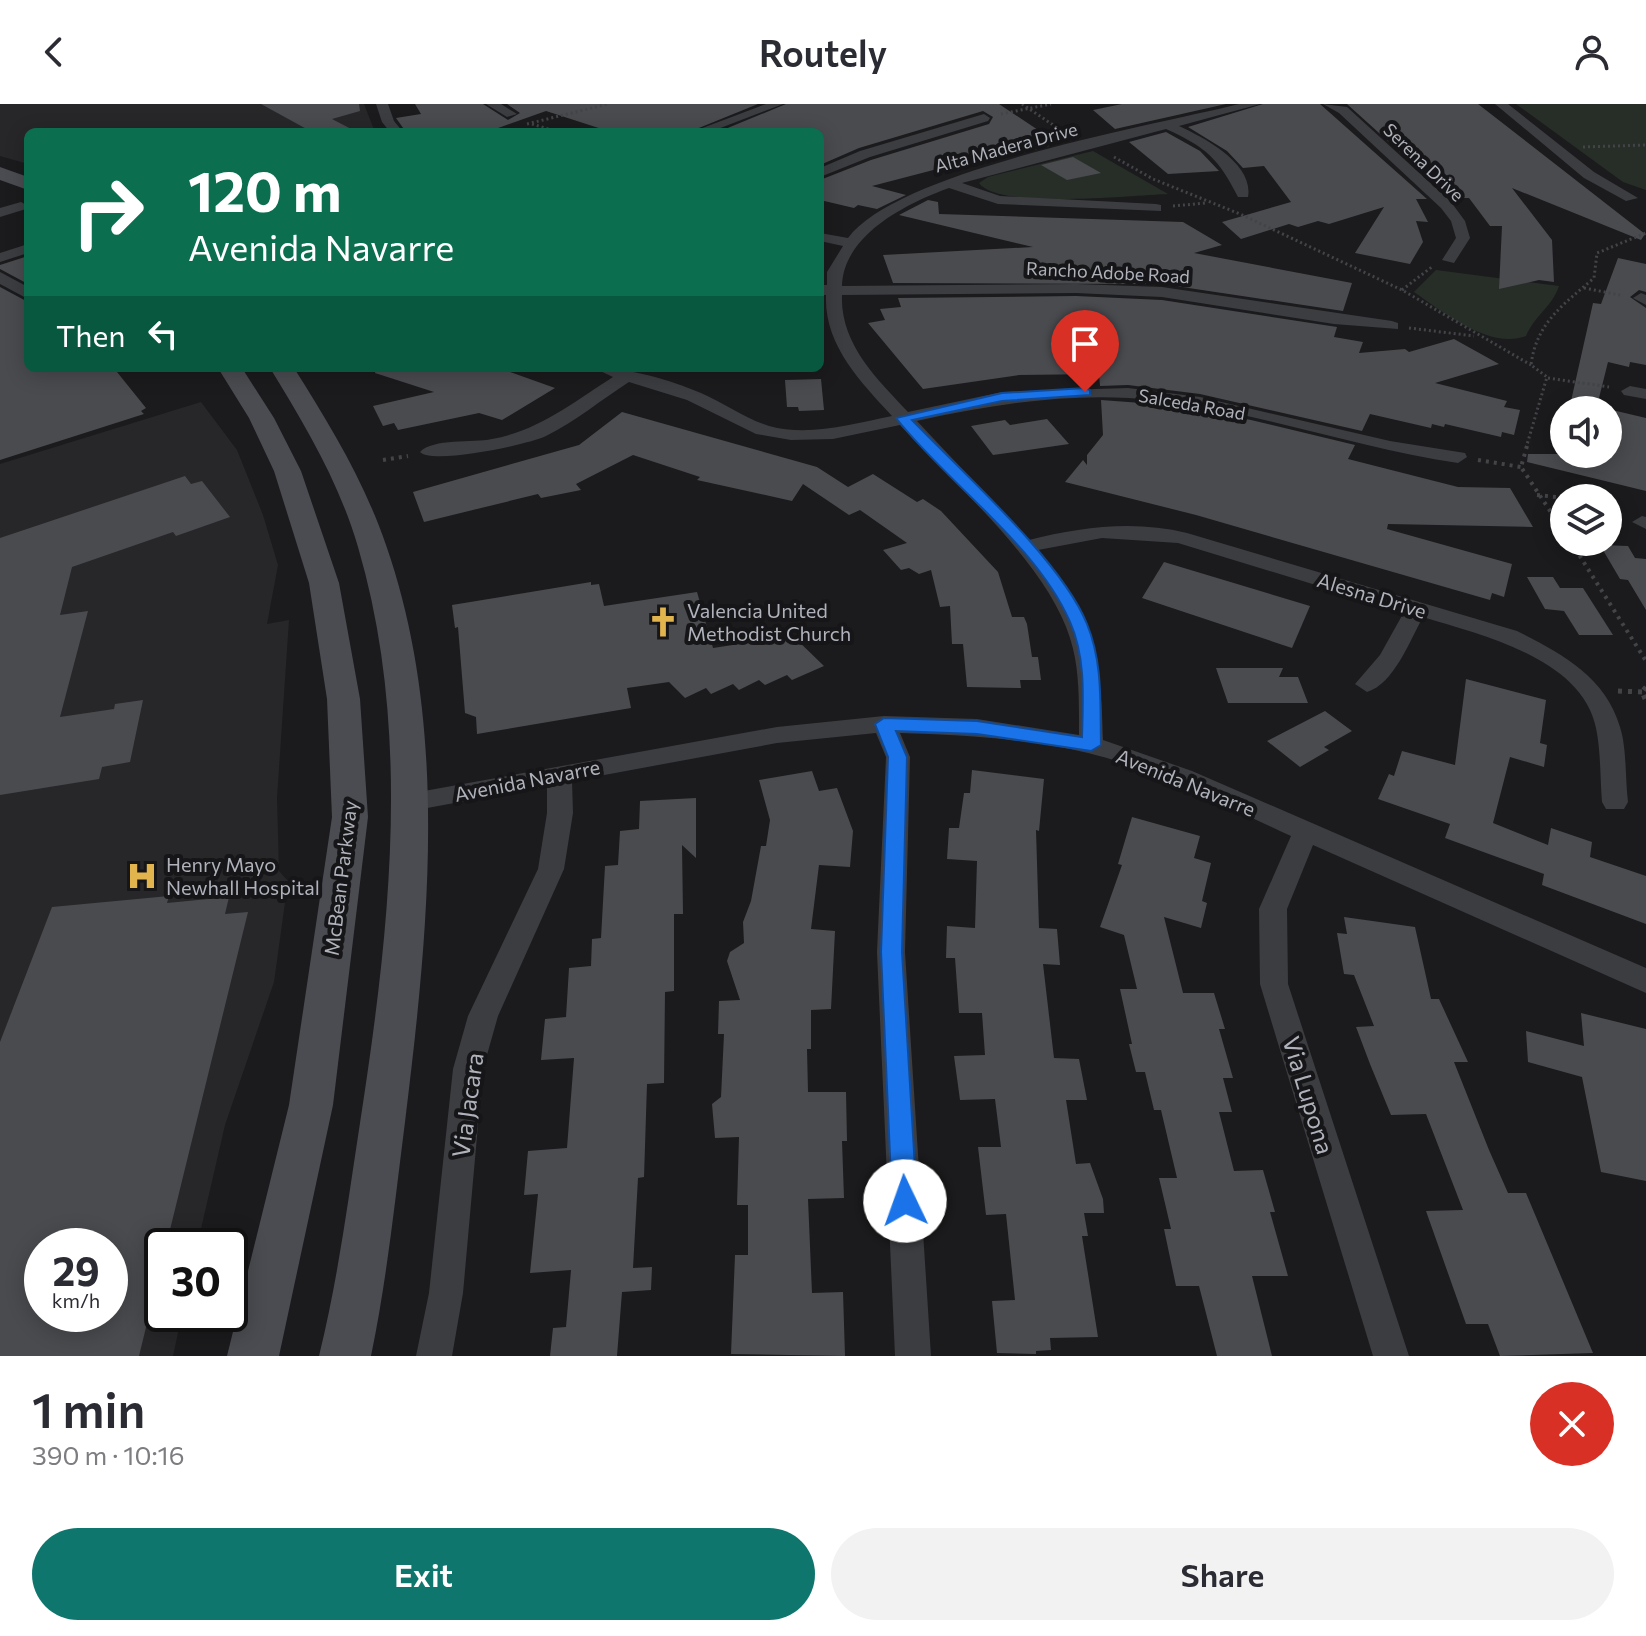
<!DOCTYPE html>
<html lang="en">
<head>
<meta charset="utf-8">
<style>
	:root { --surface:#fff; --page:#f2f2f3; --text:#2b2b33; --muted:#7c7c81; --accent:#0f766e }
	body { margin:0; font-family:Commissioner,sans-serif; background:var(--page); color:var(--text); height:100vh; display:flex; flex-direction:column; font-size:30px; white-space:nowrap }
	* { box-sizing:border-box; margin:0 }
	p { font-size:26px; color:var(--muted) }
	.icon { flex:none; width:44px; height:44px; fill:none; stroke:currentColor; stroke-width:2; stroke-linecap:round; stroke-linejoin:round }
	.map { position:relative; height:1252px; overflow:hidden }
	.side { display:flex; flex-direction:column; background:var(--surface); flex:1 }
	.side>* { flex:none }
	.hud { position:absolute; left:24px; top:24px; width:800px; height:244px; border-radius:12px; box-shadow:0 4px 20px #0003; background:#0b6e4f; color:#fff; overflow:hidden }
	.buttons { position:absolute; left:1550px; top:292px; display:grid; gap:16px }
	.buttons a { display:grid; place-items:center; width:72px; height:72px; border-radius:50%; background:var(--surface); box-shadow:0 4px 20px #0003; font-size:40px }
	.speed { position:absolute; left:24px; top:1124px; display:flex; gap:16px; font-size:40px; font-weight:700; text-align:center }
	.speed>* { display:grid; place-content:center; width:104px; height:104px; border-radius:50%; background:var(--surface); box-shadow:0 4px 20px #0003; line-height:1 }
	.speed small { font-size:20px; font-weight:400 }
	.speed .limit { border:4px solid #111; border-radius:12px; background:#fff; color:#111 }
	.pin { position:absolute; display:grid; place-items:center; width:68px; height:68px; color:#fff; margin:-82px -34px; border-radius:50% 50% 50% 0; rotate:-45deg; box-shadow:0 0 8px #0007 }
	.pin .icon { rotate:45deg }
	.me { position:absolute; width:88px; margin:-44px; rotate:357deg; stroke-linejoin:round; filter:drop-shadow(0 0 6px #0008) }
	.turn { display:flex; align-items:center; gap:28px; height:168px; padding:0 32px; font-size:36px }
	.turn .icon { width:104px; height:104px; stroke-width:2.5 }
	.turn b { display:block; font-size:56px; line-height:68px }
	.then { display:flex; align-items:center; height:76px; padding:0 32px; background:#0003; gap:16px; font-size:30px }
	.round { display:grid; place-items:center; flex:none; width:84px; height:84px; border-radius:42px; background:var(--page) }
	.summary { display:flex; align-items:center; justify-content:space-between; height:136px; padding:0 32px }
	h1 { font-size:48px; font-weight:600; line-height:60px }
	.action { display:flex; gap:16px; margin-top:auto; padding:16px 32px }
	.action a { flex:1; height:92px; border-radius:48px; background:var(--accent); color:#fff; font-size:32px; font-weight:600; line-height:92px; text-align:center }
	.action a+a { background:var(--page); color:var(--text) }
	header { display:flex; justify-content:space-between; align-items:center; height:104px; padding:0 32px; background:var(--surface); font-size:36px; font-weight:600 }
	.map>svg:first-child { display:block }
	.built { fill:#27272a; fill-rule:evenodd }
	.green { fill:#272e28 }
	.building { fill:#4a4b4f; fill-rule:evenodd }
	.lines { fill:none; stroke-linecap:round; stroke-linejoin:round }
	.path-far2 { stroke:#424448; stroke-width:3; stroke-dasharray:2 3; stroke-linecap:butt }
	.path-far1 { stroke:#424448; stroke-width:4; stroke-dasharray:3 5; stroke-linecap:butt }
	.path { stroke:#424448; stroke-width:5; stroke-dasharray:4 6; stroke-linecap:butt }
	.minor { fill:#3c3d41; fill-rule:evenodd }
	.secondary { fill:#4a4c51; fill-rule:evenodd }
	.route { fill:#1a73e8; stroke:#114b97; stroke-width:2 }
	.labels { text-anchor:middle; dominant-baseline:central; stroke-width:8; stroke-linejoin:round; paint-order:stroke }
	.far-street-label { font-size:18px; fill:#afb2bb; stroke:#161618 }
	.street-label { font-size:20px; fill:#afb2bb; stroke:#161618 }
	.poi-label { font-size:20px; fill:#afb2bb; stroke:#161618; text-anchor:start }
	.near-street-label { font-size:24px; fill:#afb2bb; stroke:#161618 }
</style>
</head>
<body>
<header><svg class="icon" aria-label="back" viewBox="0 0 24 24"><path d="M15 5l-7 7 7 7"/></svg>Routely<svg class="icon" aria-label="person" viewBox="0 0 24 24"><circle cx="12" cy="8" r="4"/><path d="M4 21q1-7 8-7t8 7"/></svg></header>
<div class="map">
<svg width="1646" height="1252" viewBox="0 0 1646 1252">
	<rect width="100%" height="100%" fill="#1b1b1d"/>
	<!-- built -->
	<g class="built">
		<path d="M0,0H364L375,28H28V60L0,52Z"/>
		<path d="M201,298L237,346L263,411L278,461L267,520L289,516L277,694L279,767L288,777L274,878L225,1021L197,1142H162V1210H182L173,1252H0V360ZM42,1142H110V1210H42Z"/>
	</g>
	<!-- green -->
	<g class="green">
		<path d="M1516,0H1646V86L1623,78Z"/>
		<path d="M1093,47L1168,90C1135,91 997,106 979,79L988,73Z"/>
		<path d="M1436,166L1559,182C1552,203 1535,211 1526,232C1490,246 1443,208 1414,188Z"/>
	</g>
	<!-- building -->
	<g class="building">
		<path d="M261,0H359L360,7L332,15L357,28H312Z"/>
		<path d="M415,0H483L508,16L520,9L507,0H758L689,28H634L623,25L611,28L546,7L487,28H406L396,14L421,10Z"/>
		<path d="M786,0H999L1050,34L1044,35L1053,41L1021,49L1014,45L872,82L906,91L877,105L858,101L854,104L820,96V76L871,56L989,20L993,13L983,7L859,44L820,61V28H718Z"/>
		<path d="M1122,0H1226L1115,25L1093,6Z"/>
		<path d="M1263,0H1320L1427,95H1416L1428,118L1416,117L1423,138L1410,160L1355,149L1384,103L1329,120L1318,117L1298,123L1289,120L1241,135L1222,118L1291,98L1264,62L1243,64L1227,47L1188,23Z"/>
		<path d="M1347,0H1478L1645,130L1641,136L1512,84L1552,136L1554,178L1539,176L1499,185L1502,122H1490L1469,94H1451Z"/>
		<path d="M1166,28L1200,47L1219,67L1168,70L1129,38Z"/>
		<path d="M1073,53L1101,69L1067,76L1041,61Z"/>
		<path d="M928,96L938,98L939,110L1183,118L1222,141L1194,149L1352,179L1343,207L1162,180L893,179L883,151L1033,143L899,111Z"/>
		<path d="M28,152V180L0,165V161Z"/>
		<path d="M1618,154L1646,160V188L1639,186L1630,193L1646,204V261L1630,258L1629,263L1608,258L1596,306H1569L1593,199L1601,200Z"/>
		<path d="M0,183L28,198V264H101L104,268H117L146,304L141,307L144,310L0,356Z"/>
		<path d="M1076,192L1162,196L1337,223L1334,233L1363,238L1359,249L1405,245L1409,248L1454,235L1499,260L1435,279L1507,297L1504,303L1520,306L1514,331L1502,328L1501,333L1445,320L1444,323L1432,320L1431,324L1370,310L1362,327L1200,290L1128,281L1100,282L1099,270L1019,271L923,285L868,219L885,216L880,205L901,203L898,194Z"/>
		<path d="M376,264H499L555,284L502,316L479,309L398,326L394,319L383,322L373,302L434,288L375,269Z"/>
		<path d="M821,275L824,306L799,307L798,303H787L785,276Z"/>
		<path d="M1101,296L1169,301L1251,316L1355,341L1348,355L1458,383L1510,384L1533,423L1388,420L1387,425L1512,460L1504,493L1492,489L1490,496L1196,411L1065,378L1083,356L1087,361V351L1103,331Z"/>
		<path d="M1608,305L1646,314V387L1527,358L1528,350H1608Z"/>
		<path d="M622,308L817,363L848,383L873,370L917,398L923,395L941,407L998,468L1012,513H1024L1027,520L1032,553H1038L1041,576H1020L1021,584L967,583L963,540H952L950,502L940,503L931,466L919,470L909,464L901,466L883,446L907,439L860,406L849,411L803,380L792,397L697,376L700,373L633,351L576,380L581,386L541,394L538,390L424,418L413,388L579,341Z"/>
		<path d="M1047,315L1069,340L993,351L971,322L1005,316L1010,321Z"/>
		<path d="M185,372L191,380L202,377L230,413L176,432L173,428L72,463L60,511L88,507L60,613L114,605L115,600L143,596L130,658L102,663L99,675L0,691V434Z"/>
		<path d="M1600,441L1628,442L1635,454L1646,455V506L1628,476L1620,475Z"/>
		<path d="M1164,458L1310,502L1292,544L1142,494Z"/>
		<path d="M1527,473H1553L1560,484H1583L1613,531H1579L1564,507L1545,505Z"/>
		<path d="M591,478V481L599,480L604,502L697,488L713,544L793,532L824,562L792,576L787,571L765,581L759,576L739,586L733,580L711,590L706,584L685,594L669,578L627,584L631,604L477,630L476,613L465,609L458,523L455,524L452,501Z"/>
		<path d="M1216,564H1283L1279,573H1298L1308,599H1228Z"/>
		<path d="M1466,575L1546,596L1540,639L1547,641L1544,663L1510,653L1493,719L1548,741L1551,724L1592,738L1590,753L1646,772V820L1542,781L1544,770L1445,734L1450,720L1378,695L1389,670L1394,672L1402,647L1455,661Z"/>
		<path d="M1325,607L1352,627L1324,643L1329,646L1300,663L1267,637Z"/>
		<path d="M972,666L1044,675L1039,727L1036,726L1039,824L1057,825L1060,861L1043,860L1054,954L1079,955L1087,996H1066L1076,1060L1090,1059L1103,1095L1104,1109H1084L1088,1132H1082L1098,1233L1050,1234L1051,1246L1036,1247V1250L997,1249L992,1197L1015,1196L1006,1110L986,1111L978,1043H1001L995,995L960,996L954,952L985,951L982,909H959L955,854H946L947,822L975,824L977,757L947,755L949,724H959L964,689H970Z"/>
		<path d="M812,667L819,687L837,684L853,727L850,763L819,761L811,825L835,827L831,905L811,906V945H807L808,988H846L847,1037H842L844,1094L808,1095L812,1189L843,1188L845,1252L731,1250L735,1151H748V1101H737L739,1033L715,1034L712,1000L721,993L724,930H718L719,897L740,896L727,857L730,848L744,839L743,818L751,797L761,742H766L770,716L759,676Z"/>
		<path d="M696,694V754L682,741L683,810H674V887L665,888L664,979L647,980L644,1073L638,1074L633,1164L652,1163L651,1186L622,1188L617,1252H550L553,1224L566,1223L571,1166L530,1169L538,1090L524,1091L528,1047L567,1044L574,954L541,956L545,915L566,913L569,864L591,862L592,835L601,834L605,762L618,761L620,727L639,725L640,697Z"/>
		<path d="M1132,713L1200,732L1194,754L1211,759L1202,797L1207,799L1201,824L1164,813L1183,889H1214L1225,925H1219L1233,974H1223L1232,1008H1219L1234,1067L1263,1066L1275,1108H1270L1288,1172H1252L1272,1252H1217L1199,1182H1176L1164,1125H1171L1159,1074H1177L1161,1006H1154L1145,968H1136L1129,940H1132L1120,885H1137L1124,831L1100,823L1122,761L1118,760Z"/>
		<path d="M169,792L167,799L229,793L225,810L248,808L166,1142H162V1158L139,1252H0V938L52,803ZM42,1142H110V1210H42Z"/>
		<path d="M1344,813L1415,823L1431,895H1439L1468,958H1454L1489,1046L1508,1089H1526L1593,1249L1500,1252L1488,1220H1466L1426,1107L1463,1106L1426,1010L1391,1011L1370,960L1356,923L1374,922L1354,871L1344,870L1337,829L1347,830Z"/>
		<path d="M1581,909L1646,925V1077L1601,1068L1582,973L1528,958L1526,927L1584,942Z"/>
	</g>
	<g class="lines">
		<!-- path-far2 -->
		<g class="path-far2">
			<path d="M1022,0L1062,27"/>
			<path d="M1001,10L1051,0"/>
			<path d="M527,20L608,0"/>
			<path d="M532,20L558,28"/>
			<path d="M1583,43L1646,41"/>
			<path d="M1114,53L1153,75L1240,110L1402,186L1531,261"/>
			<path d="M1173,102L1206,99"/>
			<path d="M1584,184L1620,191"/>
			<path d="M1402,186L1433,162"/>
			<path d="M1409,224L1474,232"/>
			<path d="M1548,274L1609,283"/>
			<path d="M1526,344L1547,273L1531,261C1536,219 1564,200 1594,174L1597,149L1646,129"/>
		</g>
		<!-- path-far1 -->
		<g class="path-far1">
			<path d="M1527,342L1521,363L1564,428"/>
			<path d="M383,356L408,352"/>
			<path d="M1478,356L1521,363"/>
			<path d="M1537,391L1566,394"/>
			<path d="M1608,407L1622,412"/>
			<path d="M1571,438L1646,557"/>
		</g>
		<!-- path -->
		<g class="path">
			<path d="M1646,583L1642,588L1646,597"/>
			<path d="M1618,587L1642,588"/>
		</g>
		<!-- minor -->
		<g class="minor">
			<path d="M376,0H388L394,17L403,28H390L382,18Z"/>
			<path d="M486,0H501L517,10L507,13Z"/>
			<path d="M766,0H783L710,28H692Z"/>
			<path d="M1239,0H1260L1179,22C1205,34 1254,60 1248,93H1238C1219,55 1206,43 1166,25L962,79L1000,92L1156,100L1161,101V107L998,100L949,84C907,99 843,131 842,182L1076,180L1162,183L1392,217L1398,219V225L1334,220L1162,193L1076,189L842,191C840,240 877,275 908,308L1002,288L1128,284L1200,293L1390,337L1465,349L1467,353L1458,359C1349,343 1236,300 1129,294C1057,290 986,302 917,317L1029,436C1081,423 1134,416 1187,429L1517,527C1560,549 1605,572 1620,623C1627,645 1625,674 1628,698L1624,705H1606L1602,698C1600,674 1601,648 1596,624C1582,554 1481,531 1423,513C1410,536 1394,580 1367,588L1355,580L1380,551L1404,508L1178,439L1102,434L1038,446C1090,510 1102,554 1103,636L1192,667L1646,864V889L1313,741L1287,805L1288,880L1409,1252H1373L1260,880L1259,805L1291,732C1225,702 1158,666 1088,649C1026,634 962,631 900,629L910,653L905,848L931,1252H895L877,848L886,653L876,629L777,639L572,677L573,709L564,765L498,912L483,965L463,1189L452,1252H416L429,1189L453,965L468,912L538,765L547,709V682L411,707L402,705L398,698L402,691L777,623L884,612L977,615L1079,631C1079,598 1080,565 1070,534C1047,460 953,378 900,321L833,335L791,336L756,330L687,296L629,278C602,295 575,318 546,332C527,341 432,361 420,348C433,334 473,339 492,335C538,327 574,298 613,273L594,264C629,264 668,275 701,289C724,299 746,315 769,322C809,333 852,320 892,312C860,277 824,241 826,191H820V181H827V168L843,142L820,137V129L848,134C898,66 1151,22 1239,0Z"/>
			<path d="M1323,0L1347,3L1451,98L1465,117L1470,134L1454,159L1442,156L1456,134L1451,117L1441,104L1339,9Z"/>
			<path d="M1495,0H1508L1594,68L1638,94L1626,97L1584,74Z"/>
			<path d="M984,10L990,14L988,17L870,53L820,73V64L860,47Z"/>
			<path d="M21,98L28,102L26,105L0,113V104Z"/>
			<path d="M28,140V149L0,158V149Z"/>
			<path d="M0,168L28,183V195L0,180Z"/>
			<path d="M1641,189L1646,191V201L1633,194Z"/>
			<path d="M1630,282L1646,285V295L1624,291L1621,287Z"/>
			<path d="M1642,412L1646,413V425L1632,418Z"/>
		</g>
		<!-- secondary -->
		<g class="secondary">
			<path d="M0,63L28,73V86L0,76Z"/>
			<path d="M218,264H242L274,314L301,367L339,479L360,595L368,713L333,1001L279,1252H227L289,1001L332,713L327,595L309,479L274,367L249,314Z"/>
			<path d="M270,264H294C330,321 364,377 386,441C450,624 428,830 405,1018C395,1096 387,1175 371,1252H319C338,1175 348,1097 360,1019C389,830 413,630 358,443C339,378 305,321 270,264Z"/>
		</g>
	</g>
	<!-- route -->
	<path class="route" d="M1085,284L1090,286V291L1002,297L912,316C961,367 1062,457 1087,520C1103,559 1100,600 1101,641L1091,647L977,630L896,627L907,653L902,848L917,1097L913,1105L905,1109L896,1105L892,1097L881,848L888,653L875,620L884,614L977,617L1082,633C1083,595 1086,554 1070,518C1036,440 948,380 896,314L1002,289Z"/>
	<!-- icons -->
	<defs>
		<g id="church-bare" transform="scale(2.4)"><path d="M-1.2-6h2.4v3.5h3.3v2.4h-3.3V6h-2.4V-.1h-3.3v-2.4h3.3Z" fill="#e2b44e" stroke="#161618" stroke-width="2.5" paint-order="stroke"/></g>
		<g id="hospital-bare" transform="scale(2.4)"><path d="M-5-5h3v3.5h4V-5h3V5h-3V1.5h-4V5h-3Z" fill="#e2b44e" stroke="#161618" stroke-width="2.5" paint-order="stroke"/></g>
	</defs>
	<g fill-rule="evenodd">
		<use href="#church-bare" x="663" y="518"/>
		<use href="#hospital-bare" x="142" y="772"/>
	</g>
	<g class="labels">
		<!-- far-street labels -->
		<g class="far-street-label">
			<text transform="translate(1006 43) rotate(-15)">Alta Madera Drive</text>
			<text transform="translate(1424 58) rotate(44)">Serena Drive</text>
			<text transform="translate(1108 168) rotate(3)">Rancho Adobe Road</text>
			<text transform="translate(1192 300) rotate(10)">Salceda Road</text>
		</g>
		<!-- street labels -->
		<g class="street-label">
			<text transform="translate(1372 491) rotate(17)">Alesna Drive</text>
			<text transform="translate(527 676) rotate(-11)">Avenida Navarre</text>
			<text transform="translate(1186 678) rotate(22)">Avenida Navarre</text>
			<text transform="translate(340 774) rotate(-83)">McBean Parkway</text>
		</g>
		<!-- poi labels -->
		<g class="poi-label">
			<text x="687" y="506">Valencia United<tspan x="687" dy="23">Methodist Church</tspan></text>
			<text x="166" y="760">Henry Mayo<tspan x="166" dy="23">Newhall Hospital</tspan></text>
		</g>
		<!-- near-street labels -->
		<g class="near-street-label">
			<text transform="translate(1309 991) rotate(73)">Via Lupona</text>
			<text transform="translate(467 1001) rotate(-82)">Via Jacara</text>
		</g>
	</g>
</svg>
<div class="buttons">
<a><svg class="icon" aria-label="sound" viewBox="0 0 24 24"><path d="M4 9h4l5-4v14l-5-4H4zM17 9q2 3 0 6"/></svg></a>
<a><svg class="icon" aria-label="layers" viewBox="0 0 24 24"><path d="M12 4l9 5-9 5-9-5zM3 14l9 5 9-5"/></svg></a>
</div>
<div class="speed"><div>29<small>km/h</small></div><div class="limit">30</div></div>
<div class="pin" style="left:1085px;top:288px;background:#d93025"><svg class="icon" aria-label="arrive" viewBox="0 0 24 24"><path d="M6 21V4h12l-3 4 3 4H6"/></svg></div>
<svg class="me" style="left:905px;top:1097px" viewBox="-20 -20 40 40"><circle r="19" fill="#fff"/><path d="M0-13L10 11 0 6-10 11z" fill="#1a73e8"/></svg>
<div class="hud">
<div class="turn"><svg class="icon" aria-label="right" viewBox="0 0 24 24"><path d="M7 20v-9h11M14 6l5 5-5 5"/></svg><div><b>120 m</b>Avenida Navarre</div></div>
<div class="then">Then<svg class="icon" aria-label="left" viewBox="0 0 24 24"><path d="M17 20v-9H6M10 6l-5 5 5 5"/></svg></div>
</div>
</div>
<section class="side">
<div class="summary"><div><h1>1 min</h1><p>390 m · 10:16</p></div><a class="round" style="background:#d93025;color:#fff"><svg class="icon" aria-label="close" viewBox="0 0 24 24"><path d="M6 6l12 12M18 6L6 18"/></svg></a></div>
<div class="action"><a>Exit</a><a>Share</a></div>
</section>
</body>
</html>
